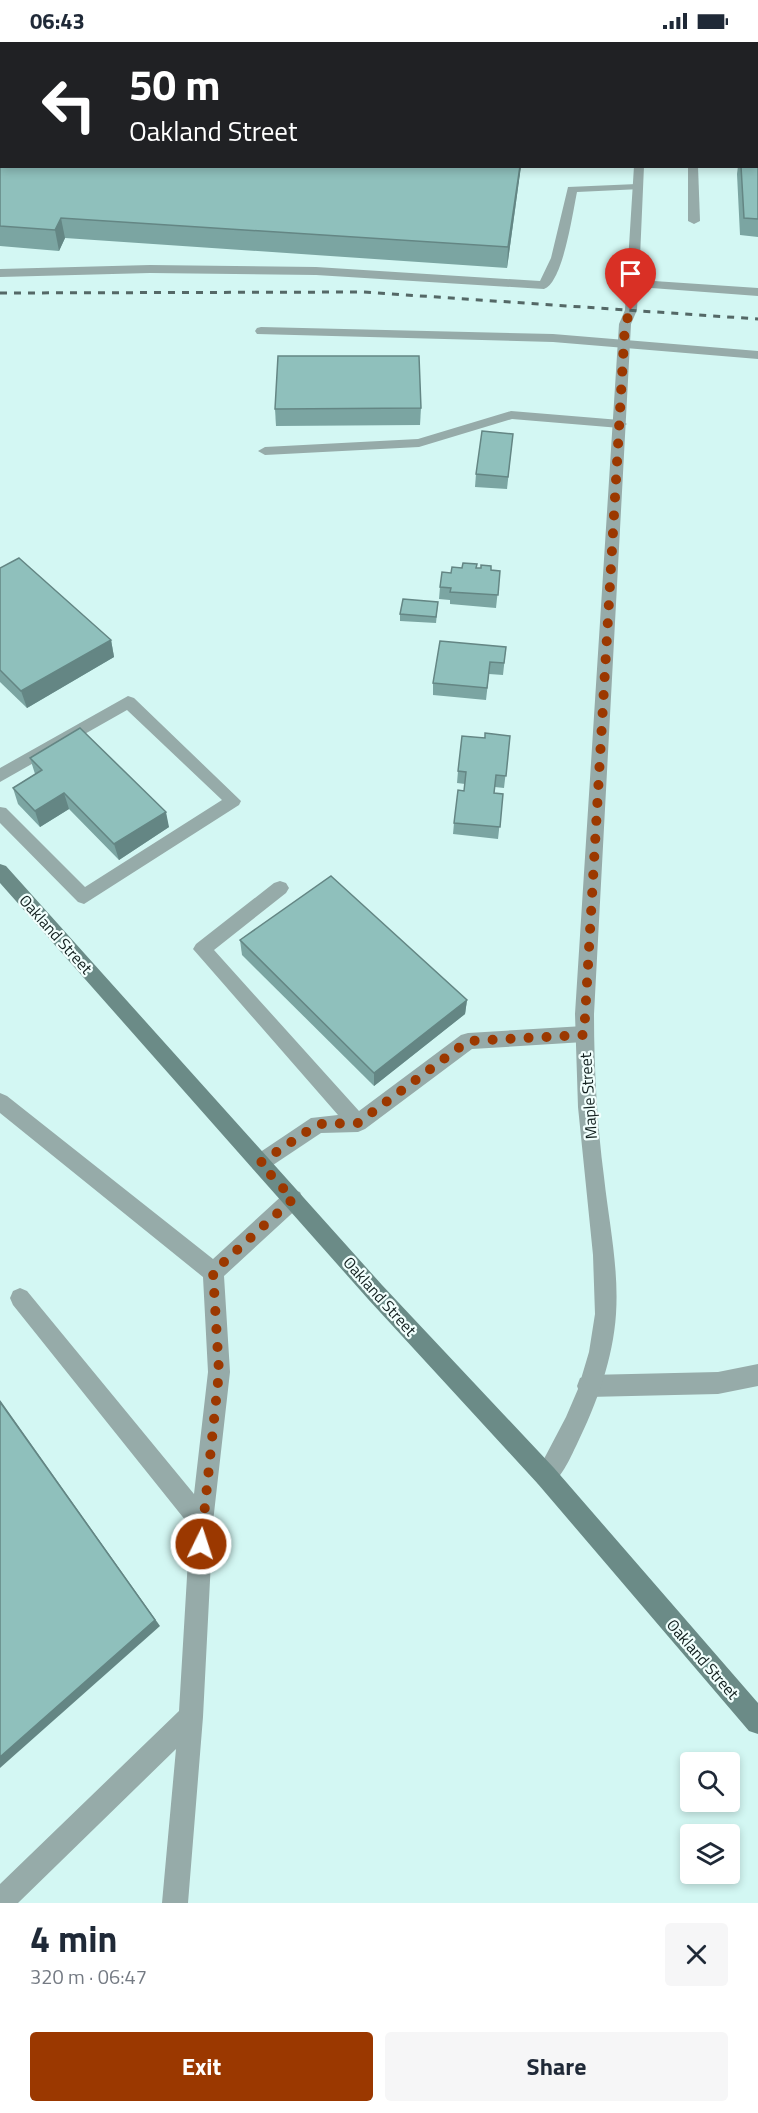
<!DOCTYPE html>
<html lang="en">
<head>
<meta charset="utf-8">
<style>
	:root { --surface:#fff; --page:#f6f6f7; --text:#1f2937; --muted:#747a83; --accent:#9b3800 }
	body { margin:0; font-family:"Titillium Web",sans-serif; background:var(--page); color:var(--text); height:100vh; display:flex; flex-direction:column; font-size:22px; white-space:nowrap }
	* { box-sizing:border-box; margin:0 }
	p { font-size:20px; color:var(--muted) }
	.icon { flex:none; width:33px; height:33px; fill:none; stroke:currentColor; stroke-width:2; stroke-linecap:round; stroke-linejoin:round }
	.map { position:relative; height:1861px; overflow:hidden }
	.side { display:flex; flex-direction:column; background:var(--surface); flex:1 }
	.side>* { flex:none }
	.hud { position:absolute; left:0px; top:0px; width:759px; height:126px; box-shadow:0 3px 9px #0003; background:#202124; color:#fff; overflow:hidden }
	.buttons { position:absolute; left:680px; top:1710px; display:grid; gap:12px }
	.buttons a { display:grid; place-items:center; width:60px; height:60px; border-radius:6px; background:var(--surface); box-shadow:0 3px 9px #0003; font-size:30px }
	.pin { position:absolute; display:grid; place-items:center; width:51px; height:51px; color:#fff; margin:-62px -26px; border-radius:50% 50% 50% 0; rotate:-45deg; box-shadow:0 0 6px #0007 }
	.pin .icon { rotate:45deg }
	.me { position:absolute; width:66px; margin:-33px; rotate:4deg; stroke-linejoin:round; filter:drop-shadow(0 0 4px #0008) }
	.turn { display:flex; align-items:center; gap:21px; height:126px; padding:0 30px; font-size:27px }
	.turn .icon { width:78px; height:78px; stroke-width:2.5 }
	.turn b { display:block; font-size:42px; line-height:51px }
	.round { display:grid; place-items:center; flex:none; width:63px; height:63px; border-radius:6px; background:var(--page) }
	.head { display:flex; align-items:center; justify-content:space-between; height:102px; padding:0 30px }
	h1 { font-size:36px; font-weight:700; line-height:45px }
	.button { display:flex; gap:12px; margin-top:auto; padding:12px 30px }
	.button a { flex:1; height:69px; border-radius:6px; background:var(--accent); color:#fff; font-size:24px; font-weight:700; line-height:69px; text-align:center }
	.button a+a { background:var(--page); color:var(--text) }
	.status { display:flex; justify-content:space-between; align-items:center; height:42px; padding:0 30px; background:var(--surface); direction:ltr }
	.status svg { height:16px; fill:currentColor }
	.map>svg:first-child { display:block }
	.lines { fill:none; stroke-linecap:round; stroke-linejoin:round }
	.service { fill:#96aba9; fill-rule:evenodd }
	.minor { fill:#96aba9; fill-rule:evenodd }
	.secondary { fill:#6b8b87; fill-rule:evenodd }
	.rail { stroke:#546866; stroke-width:3; stroke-dasharray:7 7; stroke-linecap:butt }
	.wall { fill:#7ba5a2 }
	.shaded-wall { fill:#648684 }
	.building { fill:#8fc0bc; stroke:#648684; stroke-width:1.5 }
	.route { stroke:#9b3800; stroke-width:10; stroke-dasharray:0 18 }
	.labels { text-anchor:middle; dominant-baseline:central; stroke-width:4.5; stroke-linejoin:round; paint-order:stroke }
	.street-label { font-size:16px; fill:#121f1e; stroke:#f1fffd }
</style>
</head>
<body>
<div class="status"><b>06:43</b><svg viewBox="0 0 49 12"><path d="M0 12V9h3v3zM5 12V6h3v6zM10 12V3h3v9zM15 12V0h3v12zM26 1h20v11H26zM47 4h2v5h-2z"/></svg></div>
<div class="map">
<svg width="758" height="1861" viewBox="0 0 758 1861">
	<rect width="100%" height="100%" fill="#d3f7f3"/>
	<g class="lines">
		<!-- service -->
		<g class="service">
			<path d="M316,0H333L335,2H317Z"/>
			<path d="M415,0H446L413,2Z"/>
			<path d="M449,0H467L469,2H450Z"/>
			<path d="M703,0H713L714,2H704Z"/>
			<path d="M688,124H698L700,179L694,182L688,179Z"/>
			<path d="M637,142L641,143V147L577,150C573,169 563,241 544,247L316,233L150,231L0,235V227L150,223L316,225L540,239L551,216L568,145Z"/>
			<path d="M261,285L553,292L758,309V317L553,300L257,292L255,289L257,286Z"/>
			<path d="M511,369L620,378L627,382L620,386L512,377L419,405L265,413L258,409L265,405L418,397Z"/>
			<path d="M128,654L134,656L241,759L239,763L84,862L78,860L0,781V765L6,766L85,845L222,758L127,668L0,740V726Z"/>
			<path d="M280,839L286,841L289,846L286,851L214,908L359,1069L461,993L468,991L584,984L591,986L593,992L591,998L584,1000L472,1007L365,1087L358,1090L321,1091L267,1127L260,1130L253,1127L250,1121L253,1115L311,1076L338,1073L193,907L196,902L274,841Z"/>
			<path d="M0,1051L7,1054L213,1217L286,1150L293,1148L300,1150L303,1157L300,1164L224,1234L230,1330L213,1480L203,1675L188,1861H162L176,1707L18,1861H0V1842L179,1669L190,1484L13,1263L10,1256L13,1249L20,1246L27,1249L194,1452L208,1330L203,1235L0,1071Z"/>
			<path d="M758,1322V1344L718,1352L588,1355L580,1352L577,1344L580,1336L588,1333L718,1330Z"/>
		</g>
		<!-- minor -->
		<g class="minor">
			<rect x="641" y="0" width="10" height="2"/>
			<path d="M634,124H644L639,238L758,246V254L638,245L637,268L631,282L594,972C594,1026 597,1081 604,1135C609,1181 619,1226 616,1272C613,1317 597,1361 577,1402C570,1416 561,1439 546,1445L538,1442L535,1434L566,1375L578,1347L589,1310L595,1272L593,1213L578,1065L575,972L619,282L625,268Z"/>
		</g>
		<!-- secondary -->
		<path class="secondary" d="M0,822L6,824L382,1243L554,1426L758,1661V1692L749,1689L538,1442L368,1257L0,841Z"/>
		<!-- rail -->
		<path class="rail" d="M0,251L363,250L758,277"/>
	</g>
	<!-- wall -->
	<g class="wall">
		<path d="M0,0H71L91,1V0H324V2H2V124H521L507,226L65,196L59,209L0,204Z"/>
		<path d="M758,116V195L740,193L737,132L738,124H758Z"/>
		<path d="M421,366L420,383L276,384L275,367Z"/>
		<path d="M513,392L507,447L475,445L476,432Z"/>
		<path d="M0,526L111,598L114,615L27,666L0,640Z"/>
		<path d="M462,526H477L500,529L496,566L450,562V558L439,557L440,545L451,531Z"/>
		<path d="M438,560L436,581L400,579V572Z"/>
		<path d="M506,605L503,633L489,632L486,658L433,653V641Z"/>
		<path d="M510,694L504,746L495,745L494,751L503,752L498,797L453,792L454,781L464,749L465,742L457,741L458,729L484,696Z"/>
		<path d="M30,716L169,785L119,818L69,767L40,785L18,762L13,746L35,732Z"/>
		<path d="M240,898L467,958L465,972L374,1044L242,913Z"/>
	</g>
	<!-- shaded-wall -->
	<g class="shaded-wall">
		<path d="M520,124H521L507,226L508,205Z"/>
		<path d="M61,176L65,196L59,209L55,188Z"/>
		<path d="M111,598L114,615L27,666L21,649Z"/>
		<path d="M64,751L69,767L40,785L35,769Z"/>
		<path d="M166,770L169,785L119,818L114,802Z"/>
		<path d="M467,958L465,972L374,1044V1031Z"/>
		<path d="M0,1358L160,1584L0,1726Z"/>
	</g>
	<!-- building -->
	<g class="building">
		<path d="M0,0H71L91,1V0H322L321,2H2V124H520L508,205L61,176L55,188L0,184Z"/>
		<path d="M758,116V177L744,176L741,124H758Z"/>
		<path d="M278,314H419L421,366L275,367Z"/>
		<path d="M482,389L513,392L508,435L476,432Z"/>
		<path d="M19,516L111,598L21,649L0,628V526Z"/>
		<path d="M463,521L477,522L476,526H481V523L491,524V528L500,529L498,553L450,550L451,546L440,545L442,530L451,531L452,525L462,526Z"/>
		<path d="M403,557L438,560L436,575L400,572Z"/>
		<path d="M440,599L506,605L504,621L490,620L487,646L433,641Z"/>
		<path d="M80,686L166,770L114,802L64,751L35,769L13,746L42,728L30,716Z"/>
		<path d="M485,691L510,694L506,734L496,733L494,751L503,752L500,785L454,781L458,748L464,749L466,730L458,729L462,694L485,696Z"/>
		<path d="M331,834L467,958L374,1031L240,898Z"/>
		<path d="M0,1360L155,1578L0,1715Z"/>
	</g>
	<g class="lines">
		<!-- route -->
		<path class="route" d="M201,1502L219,1330L213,1230L293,1157L260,1121L318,1082L358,1081L468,999L584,993L625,282L631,268"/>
	</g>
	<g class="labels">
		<!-- street labels -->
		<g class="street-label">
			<text transform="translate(56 892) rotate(48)">Oakland Street</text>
			<text transform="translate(588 1054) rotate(-94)">Maple Street</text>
			<text transform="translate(380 1254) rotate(48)">Oakland Street</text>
			<text transform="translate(703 1617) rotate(49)">Oakland Street</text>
		</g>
	</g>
</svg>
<div class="buttons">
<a><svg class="icon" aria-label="search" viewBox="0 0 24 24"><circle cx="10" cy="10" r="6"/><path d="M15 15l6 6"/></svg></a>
<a><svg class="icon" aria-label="layers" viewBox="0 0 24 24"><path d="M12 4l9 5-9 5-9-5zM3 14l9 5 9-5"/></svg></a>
</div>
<div class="pin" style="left:631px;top:268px;background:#d93025"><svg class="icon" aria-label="arrive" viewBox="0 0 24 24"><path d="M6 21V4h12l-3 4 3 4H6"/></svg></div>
<svg class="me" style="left:201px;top:1502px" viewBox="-20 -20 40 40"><circle r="17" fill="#9b3800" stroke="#fff" stroke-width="3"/><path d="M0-11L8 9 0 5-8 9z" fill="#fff"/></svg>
<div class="hud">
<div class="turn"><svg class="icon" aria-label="left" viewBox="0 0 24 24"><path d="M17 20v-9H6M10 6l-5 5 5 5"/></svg><div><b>50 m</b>Oakland Street</div></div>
</div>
</div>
<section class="side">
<div class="head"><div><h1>4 min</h1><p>320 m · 06:47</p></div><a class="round"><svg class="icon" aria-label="close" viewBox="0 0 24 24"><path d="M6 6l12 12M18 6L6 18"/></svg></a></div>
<div class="button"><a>Exit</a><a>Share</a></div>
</section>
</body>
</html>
